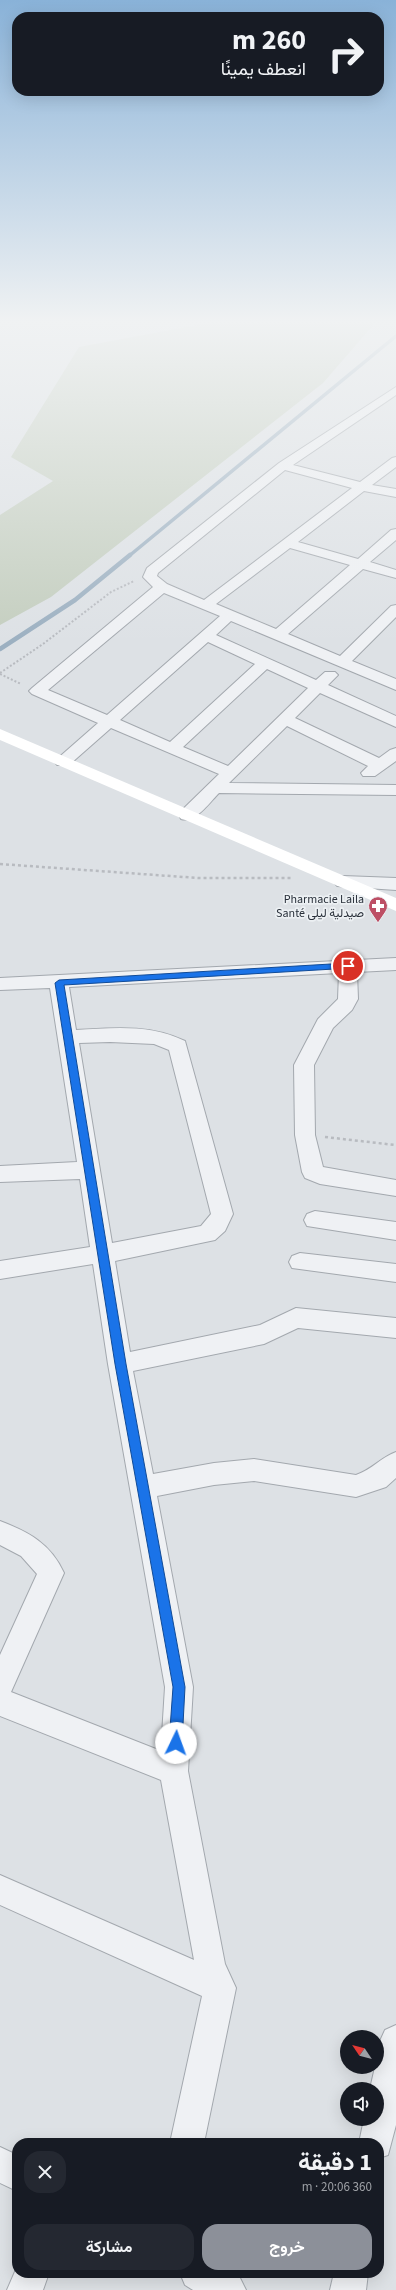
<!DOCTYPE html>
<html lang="ar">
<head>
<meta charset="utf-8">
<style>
	:root { --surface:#171b24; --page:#242831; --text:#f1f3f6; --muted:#9ea1a6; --accent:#8c9099 }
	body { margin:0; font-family:"Source Sans 3",Vazirmatn,sans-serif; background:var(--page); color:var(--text); direction:rtl; height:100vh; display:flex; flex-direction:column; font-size:15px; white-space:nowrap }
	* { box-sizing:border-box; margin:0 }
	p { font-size:13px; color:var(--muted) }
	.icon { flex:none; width:22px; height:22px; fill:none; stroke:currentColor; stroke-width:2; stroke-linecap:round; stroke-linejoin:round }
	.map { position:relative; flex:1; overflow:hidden; direction:ltr }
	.details { position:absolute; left:12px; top:2138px; width:372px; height:140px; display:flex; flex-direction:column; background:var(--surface); border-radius:16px; box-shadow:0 4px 16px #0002; direction:rtl }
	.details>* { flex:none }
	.hud { position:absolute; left:12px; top:12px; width:372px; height:84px; border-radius:16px; box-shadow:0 4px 16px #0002; direction:rtl; background:#171b24; color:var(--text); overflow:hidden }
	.needle { width:26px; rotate:305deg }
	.buttons { position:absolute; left:340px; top:2030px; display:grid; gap:8px }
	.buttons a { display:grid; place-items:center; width:44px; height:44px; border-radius:50%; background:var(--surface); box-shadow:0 4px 16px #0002; font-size:20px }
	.pin { position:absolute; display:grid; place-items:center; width:34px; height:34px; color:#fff; margin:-17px; border:2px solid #fff; border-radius:50%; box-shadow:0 1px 4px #0007 }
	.me { position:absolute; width:44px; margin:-22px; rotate:3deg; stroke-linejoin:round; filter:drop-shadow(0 0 3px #0008) }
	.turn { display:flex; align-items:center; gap:14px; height:84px; padding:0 12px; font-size:18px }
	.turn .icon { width:52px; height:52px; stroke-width:2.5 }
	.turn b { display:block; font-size:28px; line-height:34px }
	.round { display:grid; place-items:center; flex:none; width:42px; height:42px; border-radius:16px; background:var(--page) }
	.overview { display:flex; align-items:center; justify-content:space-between; height:68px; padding:0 12px }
	h1 { font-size:24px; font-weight:700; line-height:30px }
	.cta { display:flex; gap:8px; margin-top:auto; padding:8px 12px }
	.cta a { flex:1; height:46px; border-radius:16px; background:var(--accent); color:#fff; font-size:16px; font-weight:700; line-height:46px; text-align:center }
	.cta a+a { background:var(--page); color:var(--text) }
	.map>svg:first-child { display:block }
	.green { fill:#c4cebf }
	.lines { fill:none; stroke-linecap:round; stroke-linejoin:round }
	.stream-far1 { stroke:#9cb0c1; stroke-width:3.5 }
	.stream { stroke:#9cb0c1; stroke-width:4.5 }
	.street-casing { stroke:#a3a8ae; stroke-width:2 }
	.path-far1 { stroke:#b8bbc0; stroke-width:2; stroke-dasharray:2 2; stroke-linecap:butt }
	.path { stroke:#b8bbc0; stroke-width:2.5; stroke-dasharray:3 3; stroke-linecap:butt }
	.street { fill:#eff1f4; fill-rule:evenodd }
	.secondary { fill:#fff; fill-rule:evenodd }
	.route { fill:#1a73e8; stroke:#114b97 }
	.labels { text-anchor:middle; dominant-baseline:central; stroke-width:3.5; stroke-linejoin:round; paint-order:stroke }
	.poi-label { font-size:12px; fill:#29303a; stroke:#ecf0f3; text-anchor:end }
</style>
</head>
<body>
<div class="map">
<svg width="396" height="2290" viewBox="0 0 396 2290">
	<rect width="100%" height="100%" fill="#dde1e5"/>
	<!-- green -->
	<path class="green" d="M208,323H375L323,383L51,597L0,625V515L53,481L11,457L79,347Z"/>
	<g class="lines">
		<!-- stream-far1 -->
		<path class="stream-far1" d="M129,556L396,336"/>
		<!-- stream -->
		<path class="stream" d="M0,649L75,600L130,555"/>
		<!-- street casing -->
		<g class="street-casing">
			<g id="street">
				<path d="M396,387V395L293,465L360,482L392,458L396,457V467L372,485L396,489V497L364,491L298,542L358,559L391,530L396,529V540L370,562L396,570V578L363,569L288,634L340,656L391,606L396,605V617L352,661L396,679V690L231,621L216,635L316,680L325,672H335L338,675L328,685L396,716V727L320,693L295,718L379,758L390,750L396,748V761L375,776H363L361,773L368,766L287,726L229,783L396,785V795L219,793C209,803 196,823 181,819L179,815L181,811L219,774L111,728L69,765H57L55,762L57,759L98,723L32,694L29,691L32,688L153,587L143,577L147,568L279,463ZM285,470L352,488L204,600L167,584L157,576L158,573ZM290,548L350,565L276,629L216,604ZM164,593L220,616L107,715L48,690ZM208,642L255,664L170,742L120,720ZM267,669L308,688L228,766L183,747Z"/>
				<path d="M343,876L396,878V890L337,886L334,882L337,878Z"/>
				<path d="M396,958V970L357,972L358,999L352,1010L333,1028L314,1065L315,1135L323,1167L396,1180V1196L320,1184L305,1178L302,1172L295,1135L294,1065L318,1019L338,999L339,973L69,987L76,1030C114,1028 150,1024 185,1041L233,1214L225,1231L215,1240L115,1261L130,1352L260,1325L296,1308L396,1318V1338L298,1328L264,1344L133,1371L153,1474L214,1463L254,1459L356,1475C373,1469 380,1458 396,1452V1478L386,1487L356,1497L254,1481L214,1485L157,1496L193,1687L188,1771L225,1964L236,1988L204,2143H170L202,1996L0,1905V1875L194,1960L161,1780L0,1716V1655L37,1574L21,1556L0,1545V1521C29,1532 51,1544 64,1573L11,1692L161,1751L165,1687L108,1364L93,1264L0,1279V1261L90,1247L80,1179L0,1182V1166L77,1162L50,988L0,990V978ZM110,1042L154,1044L169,1050L211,1214L201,1226L112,1243L79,1043Z"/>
				<path d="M315,1211L396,1222V1240L307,1226L304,1220L307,1214Z"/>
				<path d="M300,1253L396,1264V1282L292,1268L289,1262L292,1256Z"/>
				<path d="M396,2025V2125L388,2155L379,2158V2143H359L364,2119H377V2089H370L375,2067H377L380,2041L385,2030Z"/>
				<path d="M0,2147L17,2155V2191L0,2183Z"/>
				<path d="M17,2267V2273H49L43,2290H7Z"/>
				<path d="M180,2273H232L240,2278L246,2290H193L185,2285Z"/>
				<path d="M334,2273H368L366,2290H330Z"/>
			</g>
		</g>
		<!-- path-far1 -->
		<g class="path-far1">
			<path d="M0,673L43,644L111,592L134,581"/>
			<path d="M0,674L21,684"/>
		</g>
		<!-- path -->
		<g class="path">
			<path d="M0,864L198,878H291"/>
			<path d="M325,1137L395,1145"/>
		</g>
		<!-- street -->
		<use href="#street" class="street"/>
		<!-- secondary -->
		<path class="secondary" d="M0,729L396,898V911L0,740Z"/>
	</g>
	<!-- sky -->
	<linearGradient id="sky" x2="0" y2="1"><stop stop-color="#89b2d8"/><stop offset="0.5" stop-color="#f0f2f3"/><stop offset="1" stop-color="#f0f2f3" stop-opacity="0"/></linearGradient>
	<rect width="396" height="643" fill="url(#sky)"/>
	<!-- route -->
	<path class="route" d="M348,963L352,966L351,968L64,985L126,1364L185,1687L182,1743L180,1747L176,1749L171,1747L169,1743L173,1687L115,1364L55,983L59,980Z"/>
	<!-- icons -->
	<defs>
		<g id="pharmacy-pin" transform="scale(1)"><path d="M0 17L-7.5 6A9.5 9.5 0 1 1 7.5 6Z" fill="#bd4f65" stroke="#ecf0f3"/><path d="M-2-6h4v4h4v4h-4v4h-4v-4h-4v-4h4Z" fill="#fff"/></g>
	</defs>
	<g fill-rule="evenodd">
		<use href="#pharmacy-pin" x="378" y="906"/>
	</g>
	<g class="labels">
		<!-- poi labels -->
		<g class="poi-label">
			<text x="364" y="899">Pharmacie Laila<tspan x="364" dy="14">Santé صيدلية ليلى</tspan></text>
		</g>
	</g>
</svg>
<div class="buttons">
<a><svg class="needle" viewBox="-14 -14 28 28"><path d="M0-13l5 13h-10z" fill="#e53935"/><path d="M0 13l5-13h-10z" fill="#9ea1a6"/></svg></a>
<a><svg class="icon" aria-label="sound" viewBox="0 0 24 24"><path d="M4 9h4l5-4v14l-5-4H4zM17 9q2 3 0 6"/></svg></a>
</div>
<div class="pin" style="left:348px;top:966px;background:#d93025"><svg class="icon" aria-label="arrive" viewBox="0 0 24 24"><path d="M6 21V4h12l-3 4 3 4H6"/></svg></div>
<svg class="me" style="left:176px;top:1743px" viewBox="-20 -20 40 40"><circle r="19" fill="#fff"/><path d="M0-13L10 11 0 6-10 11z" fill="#1a73e8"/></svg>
<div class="hud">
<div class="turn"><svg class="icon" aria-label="right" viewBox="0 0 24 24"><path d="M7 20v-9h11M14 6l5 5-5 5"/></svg><div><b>260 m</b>انعطف يمينًا</div></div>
</div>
<section class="details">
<div class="overview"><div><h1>1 دقيقة</h1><p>360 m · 20:06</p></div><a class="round"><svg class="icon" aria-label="close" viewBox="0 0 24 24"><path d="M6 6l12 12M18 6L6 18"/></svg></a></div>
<div class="cta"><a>خروج</a><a>مشاركة</a></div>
</section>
</div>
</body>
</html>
